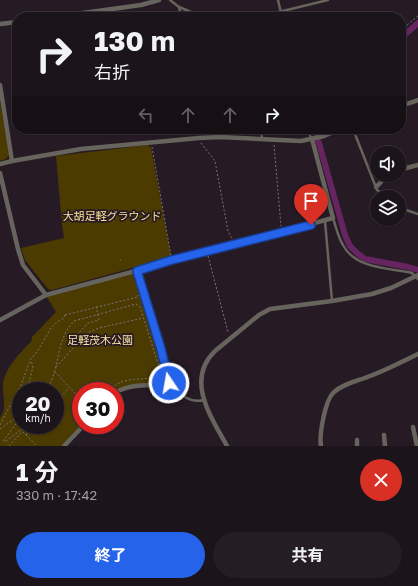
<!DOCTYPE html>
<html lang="ja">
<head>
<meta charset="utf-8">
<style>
	:root { --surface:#1c141b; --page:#251d24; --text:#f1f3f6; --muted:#a09ea3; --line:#3a333a; --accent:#2563eb }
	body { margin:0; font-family:"Golos Text","Noto Sans JP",sans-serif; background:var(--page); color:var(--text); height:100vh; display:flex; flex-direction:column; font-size:15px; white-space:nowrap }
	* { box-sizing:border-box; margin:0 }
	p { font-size:13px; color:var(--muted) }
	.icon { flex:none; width:22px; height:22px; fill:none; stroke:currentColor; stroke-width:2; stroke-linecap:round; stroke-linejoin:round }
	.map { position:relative; height:446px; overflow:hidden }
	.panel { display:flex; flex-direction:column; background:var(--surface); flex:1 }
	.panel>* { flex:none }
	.hud { position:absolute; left:12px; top:12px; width:394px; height:122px; border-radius:16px; box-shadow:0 1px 3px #0004,0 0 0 1px var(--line); background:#1c141b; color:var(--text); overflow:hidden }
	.controls { position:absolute; left:370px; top:146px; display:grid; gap:8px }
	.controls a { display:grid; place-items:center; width:36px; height:36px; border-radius:50%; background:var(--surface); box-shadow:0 1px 3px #0004,0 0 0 1px var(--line); font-size:20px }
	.speed { position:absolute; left:12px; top:382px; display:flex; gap:8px; font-size:20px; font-weight:700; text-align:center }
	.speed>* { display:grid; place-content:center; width:52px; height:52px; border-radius:50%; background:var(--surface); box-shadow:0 1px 3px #0004,0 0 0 1px var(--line); line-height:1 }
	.speed small { font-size:10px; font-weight:400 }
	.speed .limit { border:6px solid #d22; background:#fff; color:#111 }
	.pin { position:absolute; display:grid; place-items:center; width:34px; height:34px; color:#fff; margin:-41px -17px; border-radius:50% 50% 50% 0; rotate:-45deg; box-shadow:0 0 4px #0007 }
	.pin .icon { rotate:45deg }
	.me { position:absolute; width:44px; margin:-22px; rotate:348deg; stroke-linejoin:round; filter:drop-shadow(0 0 3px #0008) }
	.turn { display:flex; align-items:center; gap:14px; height:84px; padding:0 16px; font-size:18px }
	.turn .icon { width:52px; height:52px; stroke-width:2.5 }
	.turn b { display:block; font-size:28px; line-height:34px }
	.lanes { display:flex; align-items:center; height:38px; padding:0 16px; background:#0003; justify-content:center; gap:20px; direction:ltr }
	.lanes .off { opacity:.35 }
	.round { display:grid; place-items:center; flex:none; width:42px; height:42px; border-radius:21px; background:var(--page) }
	.summary { display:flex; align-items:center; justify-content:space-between; height:68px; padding:0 16px }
	h1 { font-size:24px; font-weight:700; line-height:30px }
	.primary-button { display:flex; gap:8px; margin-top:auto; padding:8px 16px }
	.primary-button a { flex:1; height:46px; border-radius:24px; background:var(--accent); color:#fff; font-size:16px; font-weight:700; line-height:46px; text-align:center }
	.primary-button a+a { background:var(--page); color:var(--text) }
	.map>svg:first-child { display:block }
	.green { fill:#4c3b00; fill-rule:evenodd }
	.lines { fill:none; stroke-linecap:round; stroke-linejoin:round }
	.canal { stroke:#662561; stroke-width:6 }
	.path { stroke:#7b7179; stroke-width:1; stroke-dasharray:2 2; stroke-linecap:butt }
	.service { stroke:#66645d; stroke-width:2.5 }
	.minor { stroke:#66645d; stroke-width:4.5 }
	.route-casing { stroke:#184099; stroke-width:10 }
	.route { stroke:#2563eb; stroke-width:7 }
	.labels { text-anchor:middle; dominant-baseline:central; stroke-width:3.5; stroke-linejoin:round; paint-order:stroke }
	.park-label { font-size:11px; fill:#f9e19c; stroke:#261a24 }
</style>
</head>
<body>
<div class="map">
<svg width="418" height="446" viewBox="0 0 418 446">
	<rect width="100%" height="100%" fill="#261a24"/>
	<!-- green -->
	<g class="green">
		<path d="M0,102L9,155L6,159L0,161Z"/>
		<path d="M148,145L151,148L171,256L169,258L52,290L48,289L25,260L21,248L64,238L62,225L56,156Z"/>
		<path d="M136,273L166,380L164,381L138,384L119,388L114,391H81V425L61,446H0V418C8,408 2,395 3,384C4,370 21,351 31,342L32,337L56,312L47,297ZM21,391H55V425H21Z"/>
	</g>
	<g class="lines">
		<!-- canal -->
		<g class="canal">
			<path d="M401,38L418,23"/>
			<path d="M315,129L345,235L350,246L358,254L365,259L408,267L418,270"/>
		</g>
		<!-- path -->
		<g class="path">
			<path d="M401,30L418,16"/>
			<path d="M201,143L215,161L228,231L232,239"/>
			<path d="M274,145L281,226"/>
			<path d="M152,147L171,256"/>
			<path d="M208,256L228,332"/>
			<path d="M120,260H121"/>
			<path d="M65,315L138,297V295"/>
			<path d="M81,339L78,334L88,323L99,320L96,306"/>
			<path d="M56,367L87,333L99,328L143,318"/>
			<path d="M55,372L81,399"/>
			<path d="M27,391L33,367L31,360"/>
			<path d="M47,391C50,384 53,377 55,370C60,351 60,336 74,321L136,304L140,307L159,367V374C142,384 125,373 109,391"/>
			<path d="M55,403L69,388"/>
			<path d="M21,417L4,440L5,442L22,429H25"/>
			<path d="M0,425L22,383L30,360L37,352L51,328L57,322L64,318L65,314"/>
			<path d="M0,429L21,414"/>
			<path d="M23,432L37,446"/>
			<path d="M26,435L35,425"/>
			<path d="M9,446L28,425"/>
		</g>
		<!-- service -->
		<g class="service">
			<path d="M170,0L179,7L203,17"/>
			<path d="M278,0L282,17"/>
			<path d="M179,7L181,17"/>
			<path d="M258,17L328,0"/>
			<path d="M261,129L262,139"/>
			<path d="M308,129L311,139"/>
			<path d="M353,129L377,190L388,197"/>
			<path d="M399,205L406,210L418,214"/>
			<path d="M333,218C336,227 338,237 343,245C355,268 386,268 408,272L412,273L418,279"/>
			<path d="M325,221L332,301"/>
			<path d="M169,383C179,393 189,404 204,400"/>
		</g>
		<!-- minor -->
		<g class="minor">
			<path d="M54,17L141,5L159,0"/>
			<path d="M0,24L17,22"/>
			<path d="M0,85L12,161"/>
			<path d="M401,106L418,100"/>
			<path d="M0,164L12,161L81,149L199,138L220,137L301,141L324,136L341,129"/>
			<path d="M399,170L418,165"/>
			<path d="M0,173L18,249L23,265L46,295"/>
			<path d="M376,187L388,175"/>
			<path d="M0,320L46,295L333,218L312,139"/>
			<path d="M115,393C130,383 152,386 169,383L170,381L137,271"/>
			<path d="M413,427L417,446"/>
			<path d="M384,435L385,446"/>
			<path d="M357,440V446"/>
			<path d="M64,446L84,425"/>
			<path d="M227,446C211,417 185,380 215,351L259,315L270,309L332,301L372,294L391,288L418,275"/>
			<path d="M321,446C319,435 325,401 333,393C342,384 358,381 370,376C386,370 402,362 418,354"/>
		</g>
	</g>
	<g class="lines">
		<!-- route casing -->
		<g class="route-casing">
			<path id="route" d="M169,383L161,349L137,271L172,260L311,225"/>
		</g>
		<!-- route -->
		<use href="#route" class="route"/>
	</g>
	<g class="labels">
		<!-- park labels -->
		<g class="park-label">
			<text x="112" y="215">大胡足軽グラウンド</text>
			<text x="100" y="339">足軽茂木公園</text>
		</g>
	</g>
</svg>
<div class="controls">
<a><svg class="icon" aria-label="sound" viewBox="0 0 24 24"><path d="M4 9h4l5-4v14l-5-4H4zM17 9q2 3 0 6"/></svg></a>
<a><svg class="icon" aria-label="layers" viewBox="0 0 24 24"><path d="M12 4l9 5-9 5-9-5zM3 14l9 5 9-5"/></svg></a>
</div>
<div class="speed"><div>20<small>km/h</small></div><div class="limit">30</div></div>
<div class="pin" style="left:311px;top:225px;background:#d93025"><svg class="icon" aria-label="arrive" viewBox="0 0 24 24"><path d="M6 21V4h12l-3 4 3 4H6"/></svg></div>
<svg class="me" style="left:169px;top:383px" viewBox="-20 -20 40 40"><circle r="17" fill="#2563eb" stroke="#fff" stroke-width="3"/><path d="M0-11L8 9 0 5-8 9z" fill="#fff"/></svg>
<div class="hud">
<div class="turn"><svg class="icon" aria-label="right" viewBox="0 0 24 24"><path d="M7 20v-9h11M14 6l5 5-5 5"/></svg><div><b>130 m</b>右折</div></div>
<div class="lanes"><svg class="icon off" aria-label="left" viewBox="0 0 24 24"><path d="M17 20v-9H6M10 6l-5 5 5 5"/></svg><svg class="icon off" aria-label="ahead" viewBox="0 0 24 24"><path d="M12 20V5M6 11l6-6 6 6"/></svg><svg class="icon off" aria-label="ahead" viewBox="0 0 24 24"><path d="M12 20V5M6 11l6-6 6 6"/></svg><svg class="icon" aria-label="right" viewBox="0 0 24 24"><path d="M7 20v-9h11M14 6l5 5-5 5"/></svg></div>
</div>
</div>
<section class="panel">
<div class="summary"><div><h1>1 分</h1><p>330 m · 17:42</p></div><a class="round" style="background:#d93025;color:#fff"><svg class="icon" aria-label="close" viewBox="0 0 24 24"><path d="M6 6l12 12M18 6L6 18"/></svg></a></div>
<div class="primary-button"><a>終了</a><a>共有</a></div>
</section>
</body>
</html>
